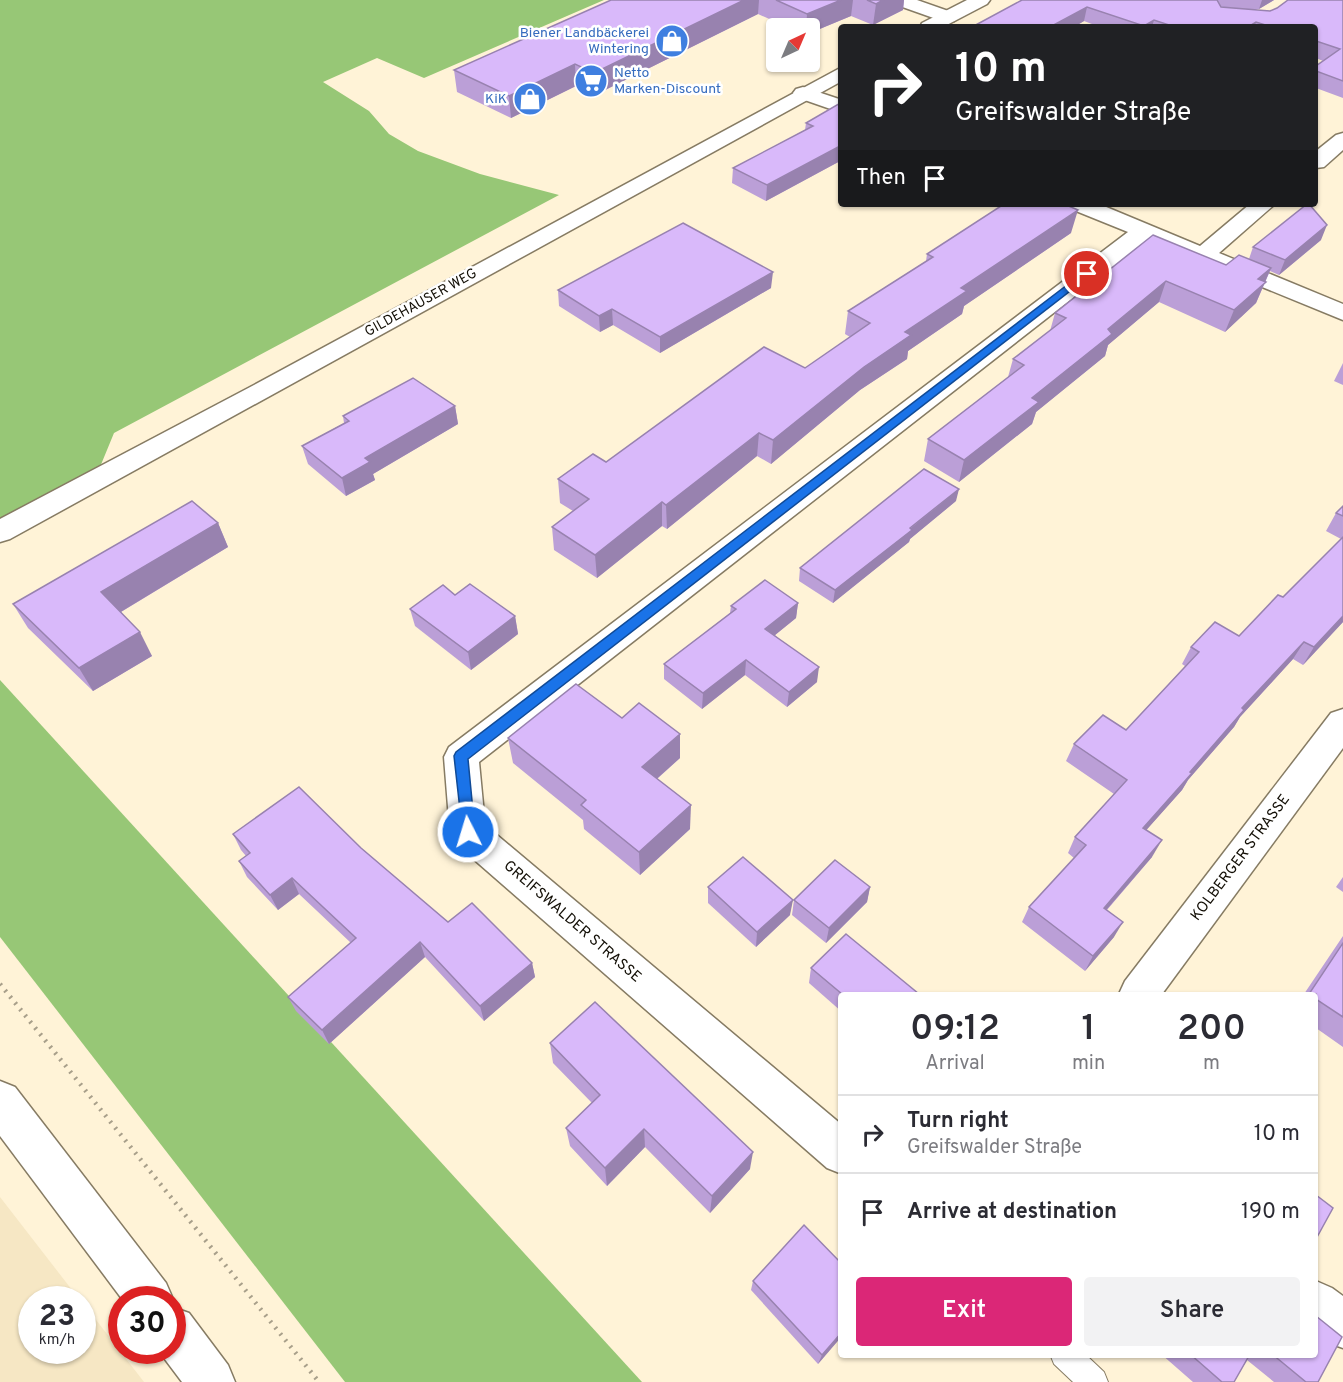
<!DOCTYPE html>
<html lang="en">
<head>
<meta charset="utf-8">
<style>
	:root { --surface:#fff; --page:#f2f2f3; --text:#2b2b33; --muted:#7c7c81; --line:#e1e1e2; --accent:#db2777 }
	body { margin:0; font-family:Overpass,sans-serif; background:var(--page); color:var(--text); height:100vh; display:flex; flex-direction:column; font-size:22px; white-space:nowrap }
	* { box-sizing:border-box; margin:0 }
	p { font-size:20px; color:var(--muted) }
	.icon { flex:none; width:33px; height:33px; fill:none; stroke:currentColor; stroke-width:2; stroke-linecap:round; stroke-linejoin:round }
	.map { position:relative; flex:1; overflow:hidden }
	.side { position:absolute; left:838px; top:992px; width:480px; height:366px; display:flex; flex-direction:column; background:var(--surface); border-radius:6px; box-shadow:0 2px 4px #0004 }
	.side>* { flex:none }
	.top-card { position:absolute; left:838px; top:24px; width:480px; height:183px; border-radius:6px; box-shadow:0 2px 4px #0004; background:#202124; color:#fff; overflow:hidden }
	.needle { width:39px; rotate:44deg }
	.buttons { position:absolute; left:766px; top:18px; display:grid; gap:12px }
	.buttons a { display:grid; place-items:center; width:54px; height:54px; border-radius:6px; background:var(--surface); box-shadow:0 2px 4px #0004; font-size:30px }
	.speed { position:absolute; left:18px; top:1286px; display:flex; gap:12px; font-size:30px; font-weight:700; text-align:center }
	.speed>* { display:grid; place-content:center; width:78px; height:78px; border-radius:50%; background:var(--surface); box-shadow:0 2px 4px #0004; line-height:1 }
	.speed small { font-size:15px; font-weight:400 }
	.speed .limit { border:9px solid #d22; background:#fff; color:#111 }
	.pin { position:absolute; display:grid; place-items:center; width:51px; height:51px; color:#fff; margin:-26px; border:3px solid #fff; border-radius:50%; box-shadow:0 2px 6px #0007 }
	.me { position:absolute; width:66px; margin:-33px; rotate:355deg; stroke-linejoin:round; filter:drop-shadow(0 0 4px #0008) }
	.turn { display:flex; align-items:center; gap:21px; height:126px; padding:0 18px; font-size:27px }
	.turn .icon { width:78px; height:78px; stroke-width:2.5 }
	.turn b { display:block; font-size:42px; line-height:51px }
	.then { display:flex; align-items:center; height:57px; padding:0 18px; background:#0003; gap:12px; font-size:22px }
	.eta { display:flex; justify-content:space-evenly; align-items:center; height:102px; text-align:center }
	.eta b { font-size:36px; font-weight:600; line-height:42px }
	.cta { display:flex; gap:12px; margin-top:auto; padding:12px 18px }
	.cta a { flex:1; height:69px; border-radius:6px; background:var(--accent); color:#fff; font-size:24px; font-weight:600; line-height:69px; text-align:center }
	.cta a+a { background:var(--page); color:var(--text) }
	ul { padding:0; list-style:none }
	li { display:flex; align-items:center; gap:18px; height:78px; padding:0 18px; border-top:2px solid var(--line) }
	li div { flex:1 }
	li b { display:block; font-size:22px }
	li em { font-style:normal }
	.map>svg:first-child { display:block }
	.built { fill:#f6e7c4 }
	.forest { fill:#97c776 }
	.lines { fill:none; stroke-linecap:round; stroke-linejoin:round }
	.service-casing { stroke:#867b63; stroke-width:2 }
	.minor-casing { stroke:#867b63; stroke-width:3 }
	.tertiary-casing { stroke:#867b63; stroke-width:3 }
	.path { stroke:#a89f8a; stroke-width:4.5; stroke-dasharray:2 6; stroke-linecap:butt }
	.service { fill:#fff; fill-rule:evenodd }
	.minor { fill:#fff; fill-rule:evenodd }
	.tertiary { fill:#fff; fill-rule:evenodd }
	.wall { fill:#bb9fd7 }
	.shaded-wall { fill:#9882af }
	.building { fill:#d9b9fa; stroke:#9882af; stroke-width:1.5 }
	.route { fill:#1a73e8; stroke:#114b97; stroke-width:1.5 }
	.labels { text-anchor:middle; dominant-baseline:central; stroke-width:5; stroke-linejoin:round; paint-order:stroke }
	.far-shop-label { font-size:14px; fill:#366cbe; stroke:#fff; text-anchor:end }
	.far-street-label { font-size:14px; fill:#120e05; stroke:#fff }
	.street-label { font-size:15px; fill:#120e05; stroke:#fff }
</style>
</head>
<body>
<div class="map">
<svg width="1343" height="1382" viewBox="0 0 1343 1382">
	<rect width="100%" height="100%" fill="#fff3d7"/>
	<!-- built -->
	<path class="built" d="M0,1197L79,1299H32V1350H82L83,1303L144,1382H0Z"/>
	<!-- forest -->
	<g class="forest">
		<path d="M0,0H604L424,78L377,58L323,82L369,111L389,134L418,151L480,174L559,195L114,433L100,467L0,519Z"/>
		<path d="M0,680L642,1382H345L0,937Z"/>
	</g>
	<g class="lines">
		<!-- service casing -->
		<g class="service-casing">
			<path id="service" d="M1050,1354H1085L1104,1372L1108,1382H1073L1054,1364Z"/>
		</g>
		<!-- minor casing -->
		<g class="minor-casing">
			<g id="minor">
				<path d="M891,0H917L954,13L957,17L954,21H942L894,4Z"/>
				<path d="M803,87L842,100V113L796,97L793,93L796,89Z"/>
				<path d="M1343,133V150L1324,167L1316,168V151L1336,135Z"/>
				<path d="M1068,204H1099L1200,246L1250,204H1275L1219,253L1343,304V320L1147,240L479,762L485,825L842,1125V1174L827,1168L455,843L450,832L444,757L449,747L1128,232L1071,209Z"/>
				<path d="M1343,709V748L1162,994H1119L1125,981L1331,713Z"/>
				<path d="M0,1081L15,1087L166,1283L173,1299L172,1300L122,1299L0,1136Z"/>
				<path d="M1316,1281L1332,1288L1343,1296V1348L1326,1342L1316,1333Z"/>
				<path d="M172,1307L189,1313L228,1365L235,1382H182L158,1350H172Z"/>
			</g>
		</g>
		<!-- tertiary casing -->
		<g class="tertiary-casing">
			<g id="tertiary">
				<path d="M967,0H990L987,4L943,27H920L922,23Z"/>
				<path d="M842,67V81L10,539L0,542V519L254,385Z"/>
			</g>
		</g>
		<!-- path -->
		<path class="path" d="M0,984L319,1382"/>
		<!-- service -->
		<use href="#service" class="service"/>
		<!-- minor -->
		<use href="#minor" class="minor"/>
		<!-- tertiary -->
		<use href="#tertiary" class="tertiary"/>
	</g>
	<!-- wall -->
	<g class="wall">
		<path d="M611,0H904L903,10L873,25L851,16L810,33V28H790L758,14L595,95L576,86L511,118L457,92L454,70Z"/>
		<path d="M1022,0H1274L1259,9H1247L1270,11L1343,0V98L1316,88V66L1323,61L1316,58V27H1100L1084,21L1074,27H972Z"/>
		<path d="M842,102V160L766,201L732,183L733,168L805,130L806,123Z"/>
		<path d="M1071,233L964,306L962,314L908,351L907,359L860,390L771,464L757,456L667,529L662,526L597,578L554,550L552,527L573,511L560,503L558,479L606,462L805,368L850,337L845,334L848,311L926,261L927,254Z"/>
		<path d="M1153,235L1226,265L1249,259L1253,247L1321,240L1279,275L1270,271L1256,303L1225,332L1159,302L1108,345L1105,356L1036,412L1032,424L959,482L924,461L928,439L1008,377L1013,359L1050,331L1055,313Z"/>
		<path d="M771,288L660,353L613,325L600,332L559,306L558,290Z"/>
		<path d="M1343,363V385L1334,381Z"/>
		<path d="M455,406L458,424L373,474L375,480L346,496L308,464L302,446L344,423L343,416Z"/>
		<path d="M956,501L910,539L909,542L833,603L799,581L800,568Z"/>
		<path d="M1343,506V622L1303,665L1293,659L1240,717L1234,727L1188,780L1182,790L1146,830L1152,857L1107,910L1114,937L1085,971L1022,922L1029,907L1074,858L1068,853L1075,837L1114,794L1066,761L1074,744L1126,730L1185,666L1182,664L1191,647L1239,636L1283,597L1341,539L1326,531L1336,513Z"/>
		<path d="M218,523L228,547L121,612L152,656L93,691L28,628L13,604Z"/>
		<path d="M455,595L515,616L518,634L471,670L415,626L410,609Z"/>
		<path d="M798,603L796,618L775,635L817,682L787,707L745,675L702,709L664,679V664L730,613L731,606Z"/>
		<path d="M622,718L680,758L657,779L690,829L640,875L584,829L583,820L513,763L508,738Z"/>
		<path d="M233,834L361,848L448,922L532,963L535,977L484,1021L425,957L329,1044L296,1011L288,997L351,943L299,894L278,910L247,877L239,861L246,856L241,850Z"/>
		<path d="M1343,877V892L1336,887Z"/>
		<path d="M708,887L790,915L756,947L708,903Z"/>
		<path d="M870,887L867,902L826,943L792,915L794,900Z"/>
		<path d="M1343,936V1047L1316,1028V994H1304Z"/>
		<path d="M811,968L842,994V1012L809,983Z"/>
		<path d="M550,1043L750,1169L710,1213L645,1147L607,1186L570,1146L566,1128L592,1103L553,1063Z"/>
		<path d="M753,1281L842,1336L818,1364L751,1290Z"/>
		<path d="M1161,1354H1316L1318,1382H1274L1247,1360L1234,1382H1193Z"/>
	</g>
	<!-- shaded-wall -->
	<g class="shaded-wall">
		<path d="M744,0H759L758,14L595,95L594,73Z"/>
		<path d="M841,0H853L851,16L810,33V28H806L807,14Z"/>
		<path d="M883,0H904L903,10L873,25L876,4Z"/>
		<path d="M1262,0H1274L1259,9Z"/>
		<path d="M1087,7L1084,21L1074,27H1050Z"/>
		<path d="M1154,20L1152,27H1144V26Z"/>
		<path d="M1256,22L1254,27H1248Z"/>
		<path d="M575,64L576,86L511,118L509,96Z"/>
		<path d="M842,145V160L766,201L767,185Z"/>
		<path d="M1078,210L1071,233L964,306L962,314L908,351L907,359L860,390L771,464L773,440L905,332L961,288Z"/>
		<path d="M1327,225L1321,240L1279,275L1285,260Z"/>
		<path d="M1271,268L1256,303L1225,332L1234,310L1258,279Z"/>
		<path d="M773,272L771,288L660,353V337Z"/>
		<path d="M1166,281L1159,302L1108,345L1105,356L1036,412L1032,424L959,482L964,460L1108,329Z"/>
		<path d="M612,309L613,325L600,332L599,316Z"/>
		<path d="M455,406L458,424L373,474L375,480L346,496L342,478L365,458Z"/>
		<path d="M759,433L757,456L667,529L666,505Z"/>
		<path d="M959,489L956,501L910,539L909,542L833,603L835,590Z"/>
		<path d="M662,502V526L597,578L595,555Z"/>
		<path d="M218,523L228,547L114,616L101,592Z"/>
		<path d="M798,603L796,618L764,644L765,629Z"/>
		<path d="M515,616L518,634L471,670L468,652Z"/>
		<path d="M1343,616V622L1303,665L1314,647Z"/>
		<path d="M140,632L152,656L93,691L79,668Z"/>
		<path d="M1304,642L1293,659L1240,717L1234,727L1188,780L1182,790L1134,844L1143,828L1242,708Z"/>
		<path d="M746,660L745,675L702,709L703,693Z"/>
		<path d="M819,667L817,682L787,707L789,692Z"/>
		<path d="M680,734V758L643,791L642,767Z"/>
		<path d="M691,805L690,829L640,875L639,852Z"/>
		<path d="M1162,840L1152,857L1095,923L1104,908Z"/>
		<path d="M292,878L299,894L278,910L270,895Z"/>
		<path d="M870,887L867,902L826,943L829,928Z"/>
		<path d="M793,900L790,915L756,947L757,932Z"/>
		<path d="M1123,922L1114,937L1085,971L1093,956Z"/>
		<path d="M420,942L425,957L329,1044L322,1030Z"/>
		<path d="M532,963L535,977L484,1021L480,1006Z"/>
		<path d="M644,1129L645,1147L607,1186L605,1168Z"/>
		<path d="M753,1152L750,1169L710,1213L712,1196Z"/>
		<path d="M842,1332V1336L818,1364L822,1355Z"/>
	</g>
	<!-- building -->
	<g class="building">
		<path d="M611,0H744L594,73L575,64L509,96L454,70Z"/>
		<path d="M776,0H841L807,14Z"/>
		<path d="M867,0H883L876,4Z"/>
		<path d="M1022,0H1217L1221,7L1270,11L1277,8L1288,0H1343V81L1316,71V66L1340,49L1316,41V27H1272L1256,22L1248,27H1175L1154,20L1144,26L1087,7L1050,27H972Z"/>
		<path d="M842,102V145L767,185L733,168L813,126L806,123Z"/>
		<path d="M1004,204H1064L1078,210L961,288L967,291L905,332L911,335L864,367L773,440L759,433L666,505L662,502L595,555L552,527L589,499L558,479L593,454L606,462L764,347L805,368L870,323L848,311L933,257L927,254Z"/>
		<path d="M1307,204H1309L1327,225L1285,260L1253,247Z"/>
		<path d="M683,223L773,272L660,337L612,309L599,316L558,290Z"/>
		<path d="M1153,235L1226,265L1239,255L1271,268L1258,279L1266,282L1234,310L1166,281L1108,329L1112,334L1032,398L1039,402L964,460L928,439L1024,365L1013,359L1066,318L1055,313Z"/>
		<path d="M413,378L455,406L365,458L370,462L342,478L302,446L349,421L343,416Z"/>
		<path d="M924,469L959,489L910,528L912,530L835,590L800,568Z"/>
		<path d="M192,501L218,523L101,592L140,632L79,668L13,604Z"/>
		<path d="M1343,506V516L1336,513Z"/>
		<path d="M1343,537V616L1314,647L1304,642L1242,708L1244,710L1190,772L1192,773L1143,828L1162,840L1104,908L1123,922L1093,956L1029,907L1086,845L1075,837L1127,780L1074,744L1103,715L1126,730L1199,652L1191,647L1215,622L1239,636L1278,595L1283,597Z"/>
		<path d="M765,580L798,603L765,629L819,667L789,692L746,660L703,693L664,664L736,609L731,606Z"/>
		<path d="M470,584L515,616L468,652L410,609L443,585L455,595Z"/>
		<path d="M576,684L622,718L639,703L680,734L642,767L691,805L639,852L581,805L586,800L508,738Z"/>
		<path d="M299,787L361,848L448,922L472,903L532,963L480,1006L420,942L322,1030L288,997L356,938L292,878L270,895L239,861L250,853L233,834Z"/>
		<path d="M743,857L793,900L757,932L708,887Z"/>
		<path d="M835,860L870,887L829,928L794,900Z"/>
		<path d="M846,934L919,994H842L811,968Z"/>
		<path d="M1343,943V1017L1316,999V994H1309Z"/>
		<path d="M595,1002L753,1152L712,1196L644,1129L605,1168L566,1128L600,1095L550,1043Z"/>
		<path d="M1316,1195L1333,1208L1316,1239Z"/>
		<path d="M804,1225L842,1264V1332L822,1355L753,1281Z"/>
		<path d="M1316,1316L1342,1337L1318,1382H1306L1272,1354H1316Z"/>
		<path d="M1190,1354H1250L1234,1382H1222Z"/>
	</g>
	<!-- route -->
	<path class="route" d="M1084,272L1092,274L468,759L475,832L473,837L468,839L463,837L454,756L456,752Z"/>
	<!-- icons -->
	<defs>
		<g id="shop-disc" transform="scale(1.725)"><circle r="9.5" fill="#3f7fe0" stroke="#fff"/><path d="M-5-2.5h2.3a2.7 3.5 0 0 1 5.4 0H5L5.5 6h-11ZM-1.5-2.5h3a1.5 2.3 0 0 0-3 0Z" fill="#fff"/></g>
		<g id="supermarket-disc" transform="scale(1.725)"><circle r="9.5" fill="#3f7fe0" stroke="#fff"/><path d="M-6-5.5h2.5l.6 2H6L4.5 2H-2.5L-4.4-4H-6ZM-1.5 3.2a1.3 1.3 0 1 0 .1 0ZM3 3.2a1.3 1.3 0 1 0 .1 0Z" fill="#fff"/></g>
	</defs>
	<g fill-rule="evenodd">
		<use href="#shop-disc" x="672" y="41"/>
		<use href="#supermarket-disc" x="591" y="81"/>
		<use href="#shop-disc" x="530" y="99"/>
	</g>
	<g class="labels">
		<!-- far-shop labels -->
		<g class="far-shop-label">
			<text x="649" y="33">Biener Landbäckerei<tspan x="649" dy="16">Wintering</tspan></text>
			<text x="614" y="73" text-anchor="start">Netto<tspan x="614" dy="16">Marken-Discount</tspan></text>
			<text x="507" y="99">KiK</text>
		</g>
		<!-- far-street labels -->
		<g class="far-street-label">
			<text transform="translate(421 303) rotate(-29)">GILDEHAUSER WEG</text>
		</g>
		<!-- street labels -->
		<g class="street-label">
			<text transform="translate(1241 858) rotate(-53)">KOLBERGER STRASSE</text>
			<text transform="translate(572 922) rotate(41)">GREIFSWALDER STRASSE</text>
		</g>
	</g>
</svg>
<div class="buttons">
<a><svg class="needle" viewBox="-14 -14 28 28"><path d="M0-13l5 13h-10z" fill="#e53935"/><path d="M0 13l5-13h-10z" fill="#7c7c81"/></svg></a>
</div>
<div class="speed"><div>23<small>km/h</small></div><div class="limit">30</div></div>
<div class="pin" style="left:1087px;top:274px;background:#d93025"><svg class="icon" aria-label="arrive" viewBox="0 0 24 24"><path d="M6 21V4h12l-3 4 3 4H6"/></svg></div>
<svg class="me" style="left:468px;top:832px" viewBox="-20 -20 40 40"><circle r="17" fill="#1a73e8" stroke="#fff" stroke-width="3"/><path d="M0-11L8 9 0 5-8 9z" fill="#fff"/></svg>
<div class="top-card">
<div class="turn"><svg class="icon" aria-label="right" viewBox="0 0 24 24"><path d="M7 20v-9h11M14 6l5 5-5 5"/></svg><div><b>10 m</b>Greifswalder Straße</div></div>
<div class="then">Then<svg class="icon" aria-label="arrive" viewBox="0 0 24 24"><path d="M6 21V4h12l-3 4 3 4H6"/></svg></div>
</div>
<section class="side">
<div class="eta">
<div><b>09:12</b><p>Arrival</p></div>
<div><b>1</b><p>min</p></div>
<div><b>200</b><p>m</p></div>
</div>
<ul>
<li><svg class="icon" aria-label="right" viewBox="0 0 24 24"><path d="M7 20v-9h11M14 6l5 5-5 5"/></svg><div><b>Turn right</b><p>Greifswalder Straße</p></div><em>10 m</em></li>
<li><svg class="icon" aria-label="arrive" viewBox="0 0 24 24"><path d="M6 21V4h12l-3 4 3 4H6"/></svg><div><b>Arrive at destination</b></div><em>190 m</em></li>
</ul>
<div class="cta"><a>Exit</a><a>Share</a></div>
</section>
</div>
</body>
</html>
